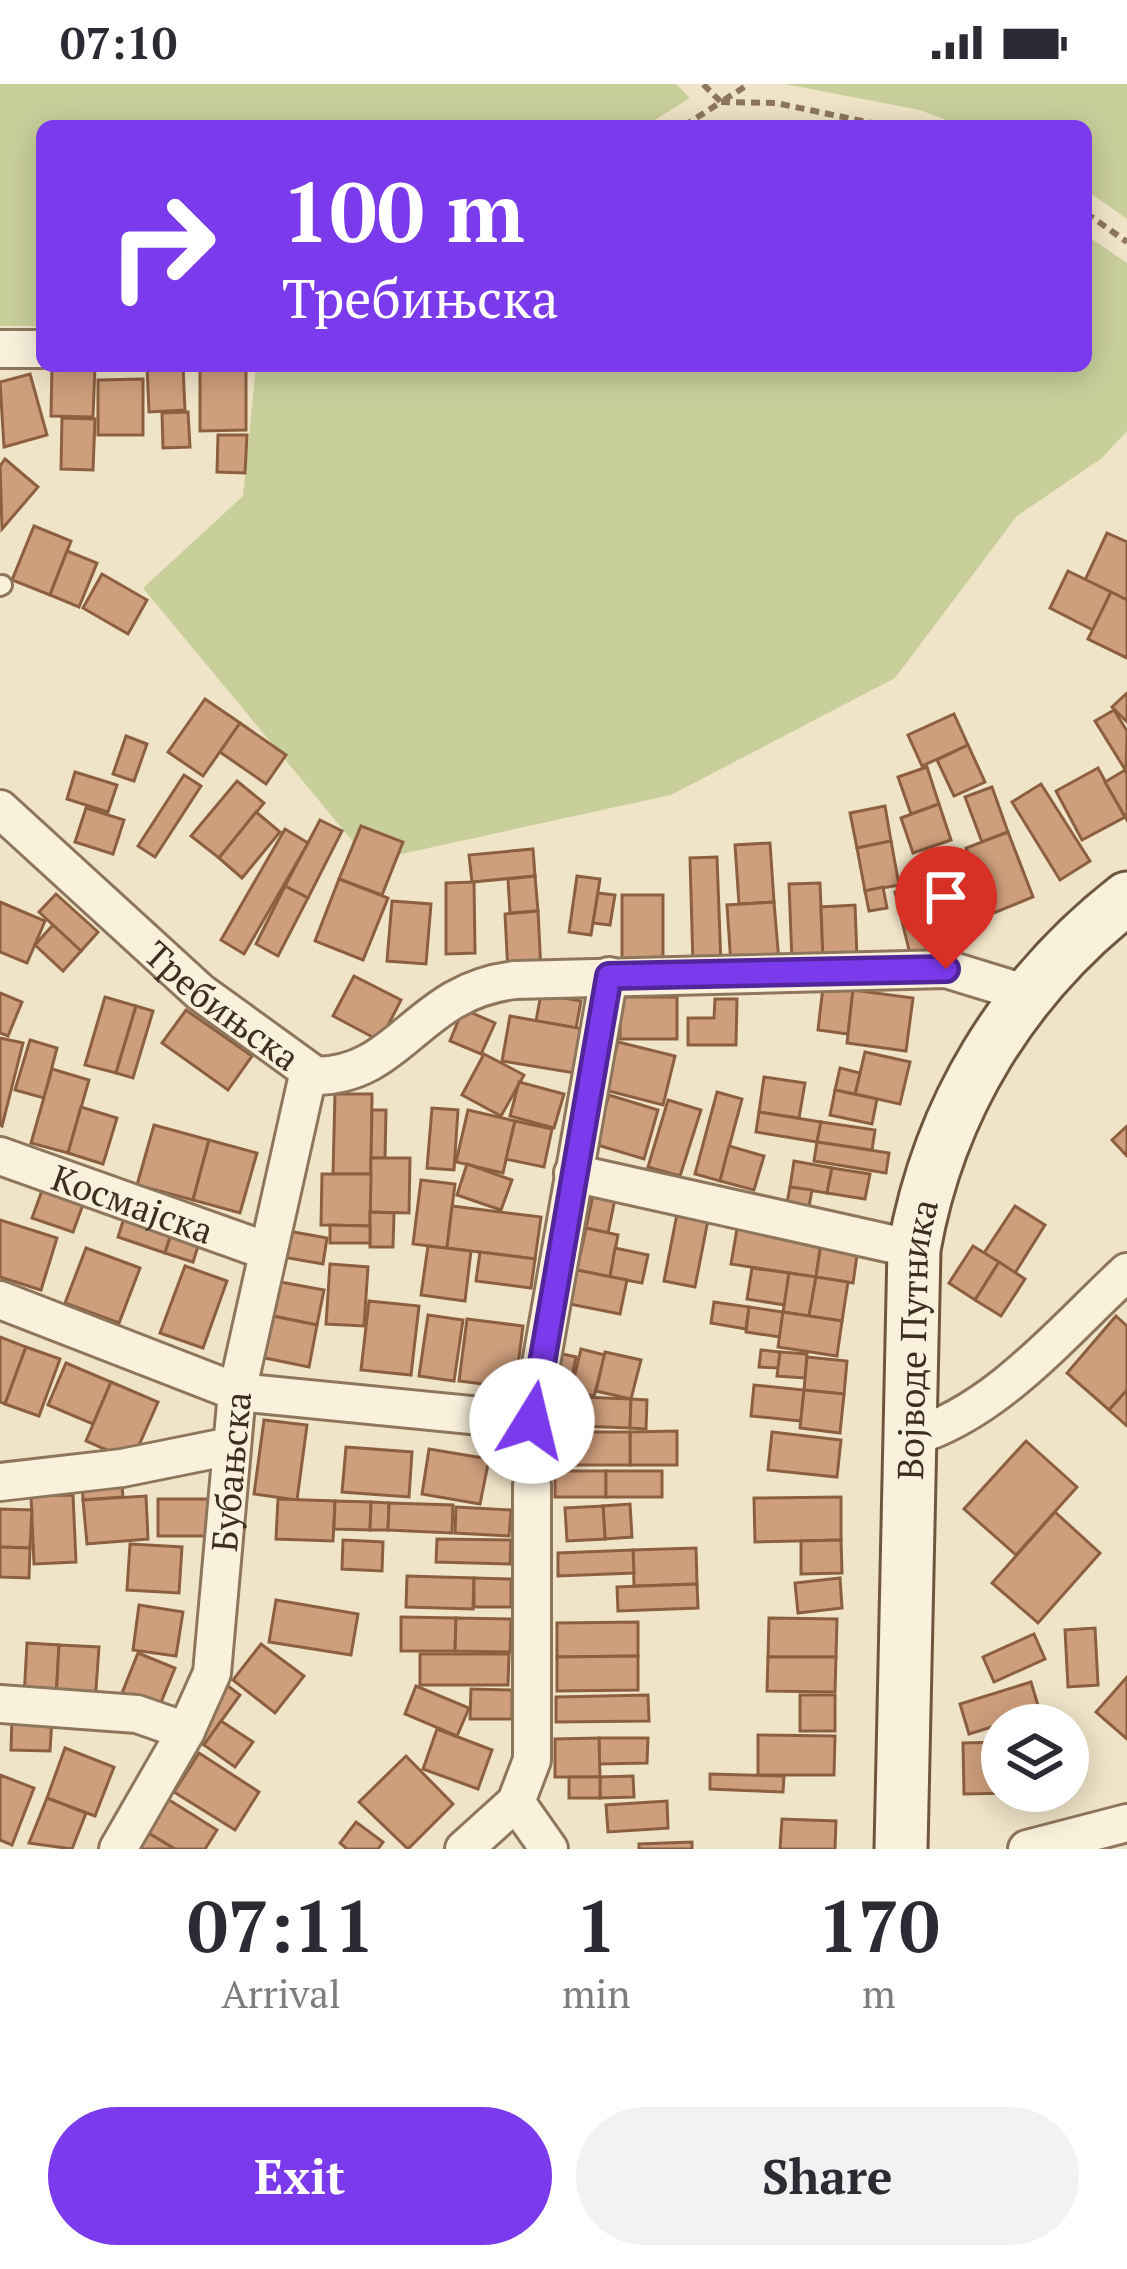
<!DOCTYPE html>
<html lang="en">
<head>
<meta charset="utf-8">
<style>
	:root { --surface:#fff; --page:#f2f2f3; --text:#2b2b33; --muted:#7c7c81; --accent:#7c3aed }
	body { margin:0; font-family:"PT Serif",serif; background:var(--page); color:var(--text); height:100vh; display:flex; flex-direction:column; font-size:45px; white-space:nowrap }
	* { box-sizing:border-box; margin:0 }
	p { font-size:39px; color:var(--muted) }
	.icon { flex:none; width:66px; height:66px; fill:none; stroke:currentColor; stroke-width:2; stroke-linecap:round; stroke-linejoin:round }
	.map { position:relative; height:1765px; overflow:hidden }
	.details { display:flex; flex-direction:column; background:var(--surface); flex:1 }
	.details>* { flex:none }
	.guide { position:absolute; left:36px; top:36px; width:1056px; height:252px; border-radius:18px; box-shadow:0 6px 30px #0003; background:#7c3aed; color:#fff; overflow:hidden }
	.controls { position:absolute; left:981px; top:1620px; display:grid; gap:24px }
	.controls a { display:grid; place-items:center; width:108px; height:108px; border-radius:50%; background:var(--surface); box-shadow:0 6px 30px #0003; font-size:60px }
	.pin { position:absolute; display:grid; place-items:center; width:102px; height:102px; color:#fff; margin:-123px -51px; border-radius:50% 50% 50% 0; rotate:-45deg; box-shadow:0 0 12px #0007 }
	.pin .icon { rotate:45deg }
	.me { position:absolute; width:132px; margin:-66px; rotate:9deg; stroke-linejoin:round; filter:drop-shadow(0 0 9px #0008) }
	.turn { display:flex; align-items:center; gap:42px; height:252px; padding:0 48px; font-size:54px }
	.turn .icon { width:156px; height:156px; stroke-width:2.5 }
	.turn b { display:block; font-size:84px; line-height:102px }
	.eta { display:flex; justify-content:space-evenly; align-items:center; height:204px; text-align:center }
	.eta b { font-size:72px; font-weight:700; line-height:84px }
	.primary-button { display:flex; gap:24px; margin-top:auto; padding:24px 48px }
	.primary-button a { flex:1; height:138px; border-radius:72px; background:var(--accent); color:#fff; font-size:48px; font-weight:700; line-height:138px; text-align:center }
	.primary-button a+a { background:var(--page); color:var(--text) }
	.status { display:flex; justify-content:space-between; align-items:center; height:84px; padding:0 60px; background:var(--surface); direction:ltr }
	.status svg { height:33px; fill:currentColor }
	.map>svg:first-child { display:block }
	.green { fill:#c9cf9b }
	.building { fill:#cf9f7d; stroke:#8d5f41; stroke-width:3 }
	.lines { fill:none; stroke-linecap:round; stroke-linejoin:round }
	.lane-casing { stroke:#8d765c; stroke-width:24 }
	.street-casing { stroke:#8d765c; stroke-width:42 }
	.secondary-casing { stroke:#6f573f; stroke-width:57 }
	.path { stroke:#8d765c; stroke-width:6; stroke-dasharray:9 6; stroke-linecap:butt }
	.lane { stroke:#faf1dc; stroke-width:18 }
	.street { stroke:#faf1dc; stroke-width:36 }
	.secondary { stroke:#faf1dc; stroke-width:51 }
	.route-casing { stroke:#51269a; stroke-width:30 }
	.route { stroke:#7c3aed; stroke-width:21 }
	.labels { text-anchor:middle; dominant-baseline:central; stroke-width:10; stroke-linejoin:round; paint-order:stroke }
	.street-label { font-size:36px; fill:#3d2e20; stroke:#f7eed8 }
</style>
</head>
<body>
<div class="status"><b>07:10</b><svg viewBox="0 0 49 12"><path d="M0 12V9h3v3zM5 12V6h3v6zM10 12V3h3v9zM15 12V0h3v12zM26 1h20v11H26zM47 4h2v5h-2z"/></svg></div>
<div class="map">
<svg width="1127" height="1765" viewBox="0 0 1127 1765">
	<rect width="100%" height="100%" fill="#f0e4c8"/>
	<!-- green -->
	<g class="green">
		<path d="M0,0H676L690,14L645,42H42V242H0Z"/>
		<path d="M784,0H1127V135L1086,106V42H962L920,26Z"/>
		<path d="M1086,151L1127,179V347L1102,374L1017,432L895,594L671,711L369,777L143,504L243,412L256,282H1086Z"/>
	</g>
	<!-- building -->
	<g class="building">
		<path d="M52,282H95L93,333L51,332Z"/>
		<path d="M147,282H183L185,326L149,328Z"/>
		<path d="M200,285H246V346L200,347Z"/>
		<path d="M30,290L47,351L4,363L0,298Z"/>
		<path d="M143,295V351H98V296Z"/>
		<path d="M188,328L190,363L163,364L162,329Z"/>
		<path d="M62,334L95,335L93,386L61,385Z"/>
		<path d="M218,351H247L245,389L217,388Z"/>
		<path d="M5,375L38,403L2,445L0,382Z"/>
		<path d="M34,442L71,457L50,511L12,496Z"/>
		<path d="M1107,449L1127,458V516L1085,496Z"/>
		<path d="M67,467L97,479L79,523L50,511Z"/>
		<path d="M1068,487L1111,508L1093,546L1050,524Z"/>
		<path d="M102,490L147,516L128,550L83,524Z"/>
		<path d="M1111,508L1127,516V574L1088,555Z"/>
		<path d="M1127,609V638L1112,623Z"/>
		<path d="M205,615L240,639L203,692L168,668Z"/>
		<path d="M1114,626L1127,647L1126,687L1095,637Z"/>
		<path d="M954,630L968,661L922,682L908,651Z"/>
		<path d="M240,639L286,671L266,700L220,668Z"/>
		<path d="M126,652L147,660L134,697L113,690Z"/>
		<path d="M968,661L985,698L954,712L937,676Z"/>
		<path d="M927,683L939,720L911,730L898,693Z"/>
		<path d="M1098,684L1125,733L1082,756L1056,707Z"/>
		<path d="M1125,686L1127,690V736L1105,698Z"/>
		<path d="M75,688L117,701L108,728L67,715Z"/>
		<path d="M184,691L201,702L155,773L138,762Z"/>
		<path d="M237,697L264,719L219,774L191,752Z"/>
		<path d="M1041,700L1090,777L1060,796L1012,718Z"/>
		<path d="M992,703L1008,748L982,758L965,713Z"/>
		<path d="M939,720L951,756L913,769L901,734Z"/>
		<path d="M885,722L891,757L857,764L850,729Z"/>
		<path d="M86,724L124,736L113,770L75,758Z"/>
		<path d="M256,728L280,748L242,794L219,774Z"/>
		<path d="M320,736L342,747L308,814L285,802Z"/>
		<path d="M361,742L403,758L382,811L339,795Z"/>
		<path d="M285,745L308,759L244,870L221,856Z"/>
		<path d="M1008,748L1033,813L991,830L966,764Z"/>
		<path d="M891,757L899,801L865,807L857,764Z"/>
		<path d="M770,759L774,818L739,820L735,761Z"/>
		<path d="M533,765L535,792L472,798L469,771Z"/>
		<path d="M717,773L721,881H693L690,774Z"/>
		<path d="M535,792L538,827L510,829L508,795Z"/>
		<path d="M577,792L600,795L591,851L569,848Z"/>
		<path d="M339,795L388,814L363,876L315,857Z"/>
		<path d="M943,795L959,858L910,870L895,808Z"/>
		<path d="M474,798L475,869L446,870V799Z"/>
		<path d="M820,799L823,875L792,877L789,800Z"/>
		<path d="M285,802L308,814L278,872L256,860Z"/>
		<path d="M883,803L887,824L869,827L865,807Z"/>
		<path d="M598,809L615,811L610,841L593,839Z"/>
		<path d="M56,810L98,848L81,867L39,828Z"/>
		<path d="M622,811H663V876L622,877Z"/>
		<path d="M392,817L431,820L426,880L387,877Z"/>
		<path d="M0,818L45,837L27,879L0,868Z"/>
		<path d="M774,818L779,878L731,881L727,821Z"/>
		<path d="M855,821L857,874L823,875L821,823Z"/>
		<path d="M538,827L541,887L508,889L505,830Z"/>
		<path d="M53,841L81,867L63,887L35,861Z"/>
		<path d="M354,892L401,916L380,957L333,932Z"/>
		<path d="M823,903L853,906L848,950L818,946Z"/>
		<path d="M853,906L913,914L906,967L847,959Z"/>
		<path d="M0,909L22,918L8,952L0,949Z"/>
		<path d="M541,910L581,917L576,944L536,937Z"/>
		<path d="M105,913L136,922L116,989L85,981Z"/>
		<rect x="620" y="913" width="57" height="42"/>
		<path d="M715,915H737L736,961H688V934H714Z"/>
		<path d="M136,922L153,927L133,994L116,989Z"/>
		<path d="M463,925L495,939L481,970L450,957Z"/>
		<path d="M186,926L252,972L228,1006L162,959Z"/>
		<path d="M510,932L583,945L575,989L502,977Z"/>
		<path d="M0,954L23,959L2,1042L0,1041Z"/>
		<path d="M30,956L57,964L44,1014L15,1006Z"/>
		<path d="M618,958L675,972L663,1021L605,1006Z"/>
		<path d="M865,968L910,978L900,1020L855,1010Z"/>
		<path d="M484,970L524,991L501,1032L462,1011Z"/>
		<path d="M840,984L860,989L855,1010L835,1006Z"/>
		<path d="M52,985L89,996L68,1069L31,1059Z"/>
		<path d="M764,993L805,999L799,1034L759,1028Z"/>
		<path d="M519,998L564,1010L554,1044L510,1032Z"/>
		<path d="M835,1006L877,1015L872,1040L830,1031Z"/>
		<path d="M717,1008L742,1015L720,1097L695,1090Z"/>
		<path d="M335,1010H372L371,1090H333Z"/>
		<path d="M609,1011L658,1026L644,1075L594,1060Z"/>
		<path d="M668,1016L701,1026L680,1092L648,1083Z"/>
		<path d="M81,1023L117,1034L103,1080L68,1069Z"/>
		<path d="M432,1024L458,1026L454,1086L427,1084Z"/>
		<path d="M372,1026H386L385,1074H371Z"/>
		<path d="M468,1026L515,1037L503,1089L456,1078Z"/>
		<path d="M759,1028L821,1038L817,1058L756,1048Z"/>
		<path d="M515,1037L552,1045L544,1083L506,1075Z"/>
		<path d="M821,1038L875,1046L872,1066L817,1058Z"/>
		<path d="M154,1041L209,1056L193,1116L137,1101Z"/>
		<path d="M1127,1042V1072L1112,1056Z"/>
		<path d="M209,1056L257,1069L240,1129L193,1116Z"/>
		<path d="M817,1058L889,1069L886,1089L814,1077Z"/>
		<path d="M729,1062L764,1072L754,1106L720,1097Z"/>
		<path d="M371,1074H410L409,1129L370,1128Z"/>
		<path d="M794,1077L832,1084L827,1109L790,1103Z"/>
		<path d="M467,1080L512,1096L501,1126L457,1111Z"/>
		<path d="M832,1084L870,1090L865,1115L827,1109Z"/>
		<path d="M322,1090H371L370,1142L321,1141Z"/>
		<path d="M421,1096L455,1100L447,1164L413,1160Z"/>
		<path d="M44,1101L85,1115L73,1148L32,1134Z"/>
		<path d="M790,1103L812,1106L808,1128L786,1124Z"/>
		<path d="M593,1111L615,1115L608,1149L586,1144Z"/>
		<path d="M452,1122L541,1133L535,1175L447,1164Z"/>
		<path d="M1015,1122L1045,1141L1015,1189L984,1169Z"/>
		<path d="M370,1128L394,1129L393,1163H370Z"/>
		<path d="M677,1130L708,1136L695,1203L664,1197Z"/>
		<path d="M125,1131L172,1147L165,1169L118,1153Z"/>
		<path d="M0,1136L57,1154L41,1206L0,1193Z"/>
		<path d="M738,1139L822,1152L816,1193L731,1180Z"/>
		<path d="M330,1141L370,1142V1159H330Z"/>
		<path d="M586,1144L618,1151L610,1193L577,1186Z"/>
		<path d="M172,1147L200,1156L193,1178L165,1169Z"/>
		<path d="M288,1147L327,1154L323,1180L283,1173Z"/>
		<path d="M822,1152L859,1158L853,1199L816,1193Z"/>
		<path d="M428,1162L471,1167L465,1217L421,1211Z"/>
		<path d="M973,1162L999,1178L975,1216L949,1199Z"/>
		<path d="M86,1164L140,1184L119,1239L65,1219Z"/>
		<path d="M615,1164L648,1171L642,1199L610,1193Z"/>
		<path d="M480,1168L535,1175L531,1204L476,1197Z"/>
		<path d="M999,1178L1025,1195L1001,1232L975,1216Z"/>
		<path d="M330,1180L368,1183L364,1242L326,1240Z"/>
		<path d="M185,1182L227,1197L203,1264L160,1249Z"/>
		<path d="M752,1184L789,1189L785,1221L747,1215Z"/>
		<path d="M577,1186L627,1196L620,1230L570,1220Z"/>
		<path d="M789,1189L816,1193L809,1232L783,1228Z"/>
		<path d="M816,1193L848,1198L842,1237L809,1232Z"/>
		<path d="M275,1197L324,1206L317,1241L268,1231Z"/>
		<path d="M369,1217L419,1222L411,1291L361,1286Z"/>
		<path d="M714,1218L749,1223L746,1245L711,1239Z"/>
		<path d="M749,1223L783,1228L780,1253L746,1248Z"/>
		<path d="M783,1228L842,1237L837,1272L778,1263Z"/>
		<path d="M268,1231L317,1241L309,1283L260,1273Z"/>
		<path d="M428,1231L463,1236L454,1297L419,1292Z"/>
		<path d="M1116,1232L1127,1242V1306L1109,1326L1067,1289Z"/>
		<path d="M467,1235L523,1242L515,1304L459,1297Z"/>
		<path d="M0,1253L26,1263L5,1320L0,1318Z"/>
		<path d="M26,1263L60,1275L39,1332L5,1320Z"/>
		<path d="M581,1265L605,1271L594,1312L571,1307Z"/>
		<path d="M761,1266L780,1268L778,1284L759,1283Z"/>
		<path d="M605,1268L641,1276L631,1315L596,1307Z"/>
		<path d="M780,1268L807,1270L805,1294L777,1292Z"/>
		<path d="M558,1269L576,1273L568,1312L550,1308Z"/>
		<path d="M807,1273L847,1277L844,1310L804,1306Z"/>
		<path d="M66,1279L111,1298L93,1340L48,1321Z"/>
		<path d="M111,1298L158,1318L132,1377L86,1357Z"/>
		<path d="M754,1301L804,1306L801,1337L751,1332Z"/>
		<path d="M804,1306L844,1310L840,1349L800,1344Z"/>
		<path d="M1127,1306V1342L1109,1326Z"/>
		<path d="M553,1312L631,1315L630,1344L551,1341Z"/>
		<path d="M631,1315L647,1316L646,1345L630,1344Z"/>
		<path d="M264,1336L307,1341L297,1416L254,1410Z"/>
		<path d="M677,1347V1381H630V1348Z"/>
		<path d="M574,1348H630V1381H573Z"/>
		<path d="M772,1348L841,1356L837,1393L768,1386Z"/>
		<path d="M1026,1357L1077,1403L1016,1471L964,1425Z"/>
		<path d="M346,1363L412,1368L409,1413L342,1408Z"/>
		<path d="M429,1365L489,1375L480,1420L422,1410Z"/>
		<rect x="555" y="1387" width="51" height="26"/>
		<rect x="606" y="1387" width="56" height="26"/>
		<path d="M121,1391L123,1413L83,1416L82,1394Z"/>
		<path d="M73,1411L76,1478L34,1480L31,1412Z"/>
		<path d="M146,1412L148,1455L87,1460L83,1416Z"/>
		<path d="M841,1413V1456L755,1458L754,1414Z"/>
		<rect x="158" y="1415" width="50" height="37"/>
		<path d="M278,1415L335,1417L333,1457L276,1455Z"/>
		<path d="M335,1417L371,1418L370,1446L334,1445Z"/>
		<path d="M371,1418L389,1419L388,1446H370Z"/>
		<path d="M389,1419L453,1421L452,1449L388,1446Z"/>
		<path d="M630,1420L632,1453L605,1455L603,1422Z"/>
		<path d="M603,1422L605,1455L567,1457L565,1424Z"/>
		<path d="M456,1423L511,1426L509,1452L455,1449Z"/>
		<path d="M0,1425L32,1426L30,1464L0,1463Z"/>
		<path d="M1055,1428L1100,1469L1038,1539L992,1499Z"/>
		<path d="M437,1455L511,1456L510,1480L436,1478Z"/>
		<path d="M343,1456L383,1458L382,1487L342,1485Z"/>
		<path d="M841,1456L842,1489L801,1490V1457Z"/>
		<path d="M130,1460L182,1463L179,1509L127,1506Z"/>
		<path d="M0,1463L30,1464L29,1494L0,1493Z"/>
		<path d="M696,1464L697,1500L634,1502L633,1466Z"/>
		<path d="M633,1466L634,1489L558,1492V1469Z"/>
		<path d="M407,1492L474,1494L473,1525L406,1523Z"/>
		<path d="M474,1494L511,1495V1523H474Z"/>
		<path d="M840,1494L842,1524L798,1529L795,1499Z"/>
		<path d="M697,1500L698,1524L618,1527L617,1503Z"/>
		<path d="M276,1516L358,1530L351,1571L269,1558Z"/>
		<path d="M139,1521L183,1528L176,1572L133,1566Z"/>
		<path d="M401,1533L456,1534L455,1567H401Z"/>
		<path d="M456,1534L511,1535L510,1568L455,1567Z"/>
		<path d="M769,1534L837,1535L836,1573H768Z"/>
		<path d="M638,1538V1572L557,1573V1539Z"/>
		<path d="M1095,1544L1098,1601L1068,1603L1065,1546Z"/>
		<path d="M1034,1550L1045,1575L994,1598L983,1573Z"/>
		<path d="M27,1559L59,1561L56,1616L24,1614Z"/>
		<path d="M261,1560L304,1592L275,1629L233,1596Z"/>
		<path d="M59,1561L99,1563L95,1619L56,1616Z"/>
		<path d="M138,1569L175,1584L157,1628L120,1614Z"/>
		<path d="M420,1570H509L508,1601H420Z"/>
		<path d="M638,1572V1606L557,1607V1573Z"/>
		<path d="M768,1573H836L835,1608L767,1607Z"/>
		<path d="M1127,1593V1655L1096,1628Z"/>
		<path d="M1031,1598L1040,1628L969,1650L960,1620Z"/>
		<path d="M224,1599L240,1611L204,1661L188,1649Z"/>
		<path d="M416,1602L469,1624L457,1652L405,1630Z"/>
		<path d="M471,1605L512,1606V1635H470Z"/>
		<path d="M648,1611L649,1637L556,1638V1613Z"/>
		<rect x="800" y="1611" width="35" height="36"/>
		<path d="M12,1632L52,1634L50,1667L11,1666Z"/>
		<path d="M221,1637L253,1658L235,1683L204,1661Z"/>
		<path d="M437,1645L492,1666L478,1705L423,1685Z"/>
		<path d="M758,1651L835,1652L834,1691H758Z"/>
		<path d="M599,1654H648L647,1679L599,1680Z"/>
		<path d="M599,1654L600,1693H555V1655Z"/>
		<path d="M1002,1658V1707L1016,1709L964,1710L963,1659Z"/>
		<path d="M65,1664L114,1683L95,1732L47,1714Z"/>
		<path d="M199,1669L259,1708L235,1746L174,1708Z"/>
		<path d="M406,1672L453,1720L408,1765L359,1718Z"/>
		<path d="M710,1690L784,1692L783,1708L710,1705Z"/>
		<path d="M0,1691L34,1704L12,1761L0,1756Z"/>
		<path d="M633,1692L634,1713L600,1714V1693Z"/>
		<rect x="569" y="1693" width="31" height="21"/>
		<path d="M47,1714L86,1729L72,1765L29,1759Z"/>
		<path d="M166,1714L217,1746L205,1765H175L145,1747Z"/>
		<path d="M667,1717L668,1744L608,1748L606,1721Z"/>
		<path d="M782,1735L836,1737L835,1765H780Z"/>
		<path d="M356,1738L383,1758L378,1765H347L340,1759Z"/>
		<path d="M145,1747L175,1765H134Z"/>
		<path d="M692,1758V1765H639V1760Z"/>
	</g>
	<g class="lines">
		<!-- lane casing -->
		<g class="lane-casing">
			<path id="lane" d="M0,502L2,501"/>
		</g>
		<!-- street casing -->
		<g class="street-casing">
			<g id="street">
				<path d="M0,265H42"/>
				<path id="s1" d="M0,725L200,908L316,992C402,991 417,907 515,896L946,885L1028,910"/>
				<path id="s2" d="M0,1072L267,1167"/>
				<path d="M573,1089L914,1165"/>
				<path d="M0,1216L237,1308L531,1337L609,892"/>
				<path d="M912,1353C997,1328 1062,1248 1127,1188"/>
				<path d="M0,1398L122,1384L231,1362"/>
				<path d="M0,1620L137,1630L186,1647"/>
				<path d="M516,1718L549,1765"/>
				<path id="s3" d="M118,1765L186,1647L212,1589L237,1308L308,991"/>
				<path d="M464,1765L516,1718L532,1676V1401"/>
				<path d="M1027,1765L1127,1739"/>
			</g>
		</g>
		<!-- secondary casing -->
		<g class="secondary-casing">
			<g id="secondary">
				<path id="s4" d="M901,1765L914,1165C939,1024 1013,903 1127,814"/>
			</g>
		</g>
		<!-- path -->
		<g class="path">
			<path d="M724,16L749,0"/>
			<path d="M721,18L776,19L886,42"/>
			<path d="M684,42L721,18L703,0"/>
			<path d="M1086,129L1127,158"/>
		</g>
		<!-- lane -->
		<use href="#lane" class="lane"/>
		<!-- street -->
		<use href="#street" class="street"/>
		<!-- secondary -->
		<use href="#secondary" class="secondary"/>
	</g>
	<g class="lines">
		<!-- route casing -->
		<g class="route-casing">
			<path id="route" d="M532,1337L609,892L946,885"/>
		</g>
		<!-- route -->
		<use href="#route" class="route"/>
	</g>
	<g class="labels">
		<!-- street labels -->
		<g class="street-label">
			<text stroke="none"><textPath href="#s1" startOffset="297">Требињска</textPath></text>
			<text stroke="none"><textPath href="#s2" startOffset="141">Космајска</textPath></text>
			<text stroke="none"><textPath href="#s4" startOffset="510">Војводе Путника</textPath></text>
			<text stroke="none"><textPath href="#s3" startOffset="402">Бубањска</textPath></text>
		</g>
	</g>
</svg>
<div class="controls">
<a><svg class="icon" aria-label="layers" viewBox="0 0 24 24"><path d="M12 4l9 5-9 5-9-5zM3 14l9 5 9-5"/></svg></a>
</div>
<div class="pin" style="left:946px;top:885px;background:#d93025"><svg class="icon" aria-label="arrive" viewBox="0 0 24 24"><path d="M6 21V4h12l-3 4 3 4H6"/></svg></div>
<svg class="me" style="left:532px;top:1337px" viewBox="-20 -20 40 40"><circle r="19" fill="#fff"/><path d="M0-13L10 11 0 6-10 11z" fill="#7c3aed"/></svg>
<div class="guide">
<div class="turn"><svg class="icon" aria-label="right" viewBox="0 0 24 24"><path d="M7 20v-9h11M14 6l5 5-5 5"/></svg><div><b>100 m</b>Требињска</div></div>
</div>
</div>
<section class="details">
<div class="eta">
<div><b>07:11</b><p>Arrival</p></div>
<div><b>1</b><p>min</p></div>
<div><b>170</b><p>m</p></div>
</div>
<div class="primary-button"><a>Exit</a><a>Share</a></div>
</section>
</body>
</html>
